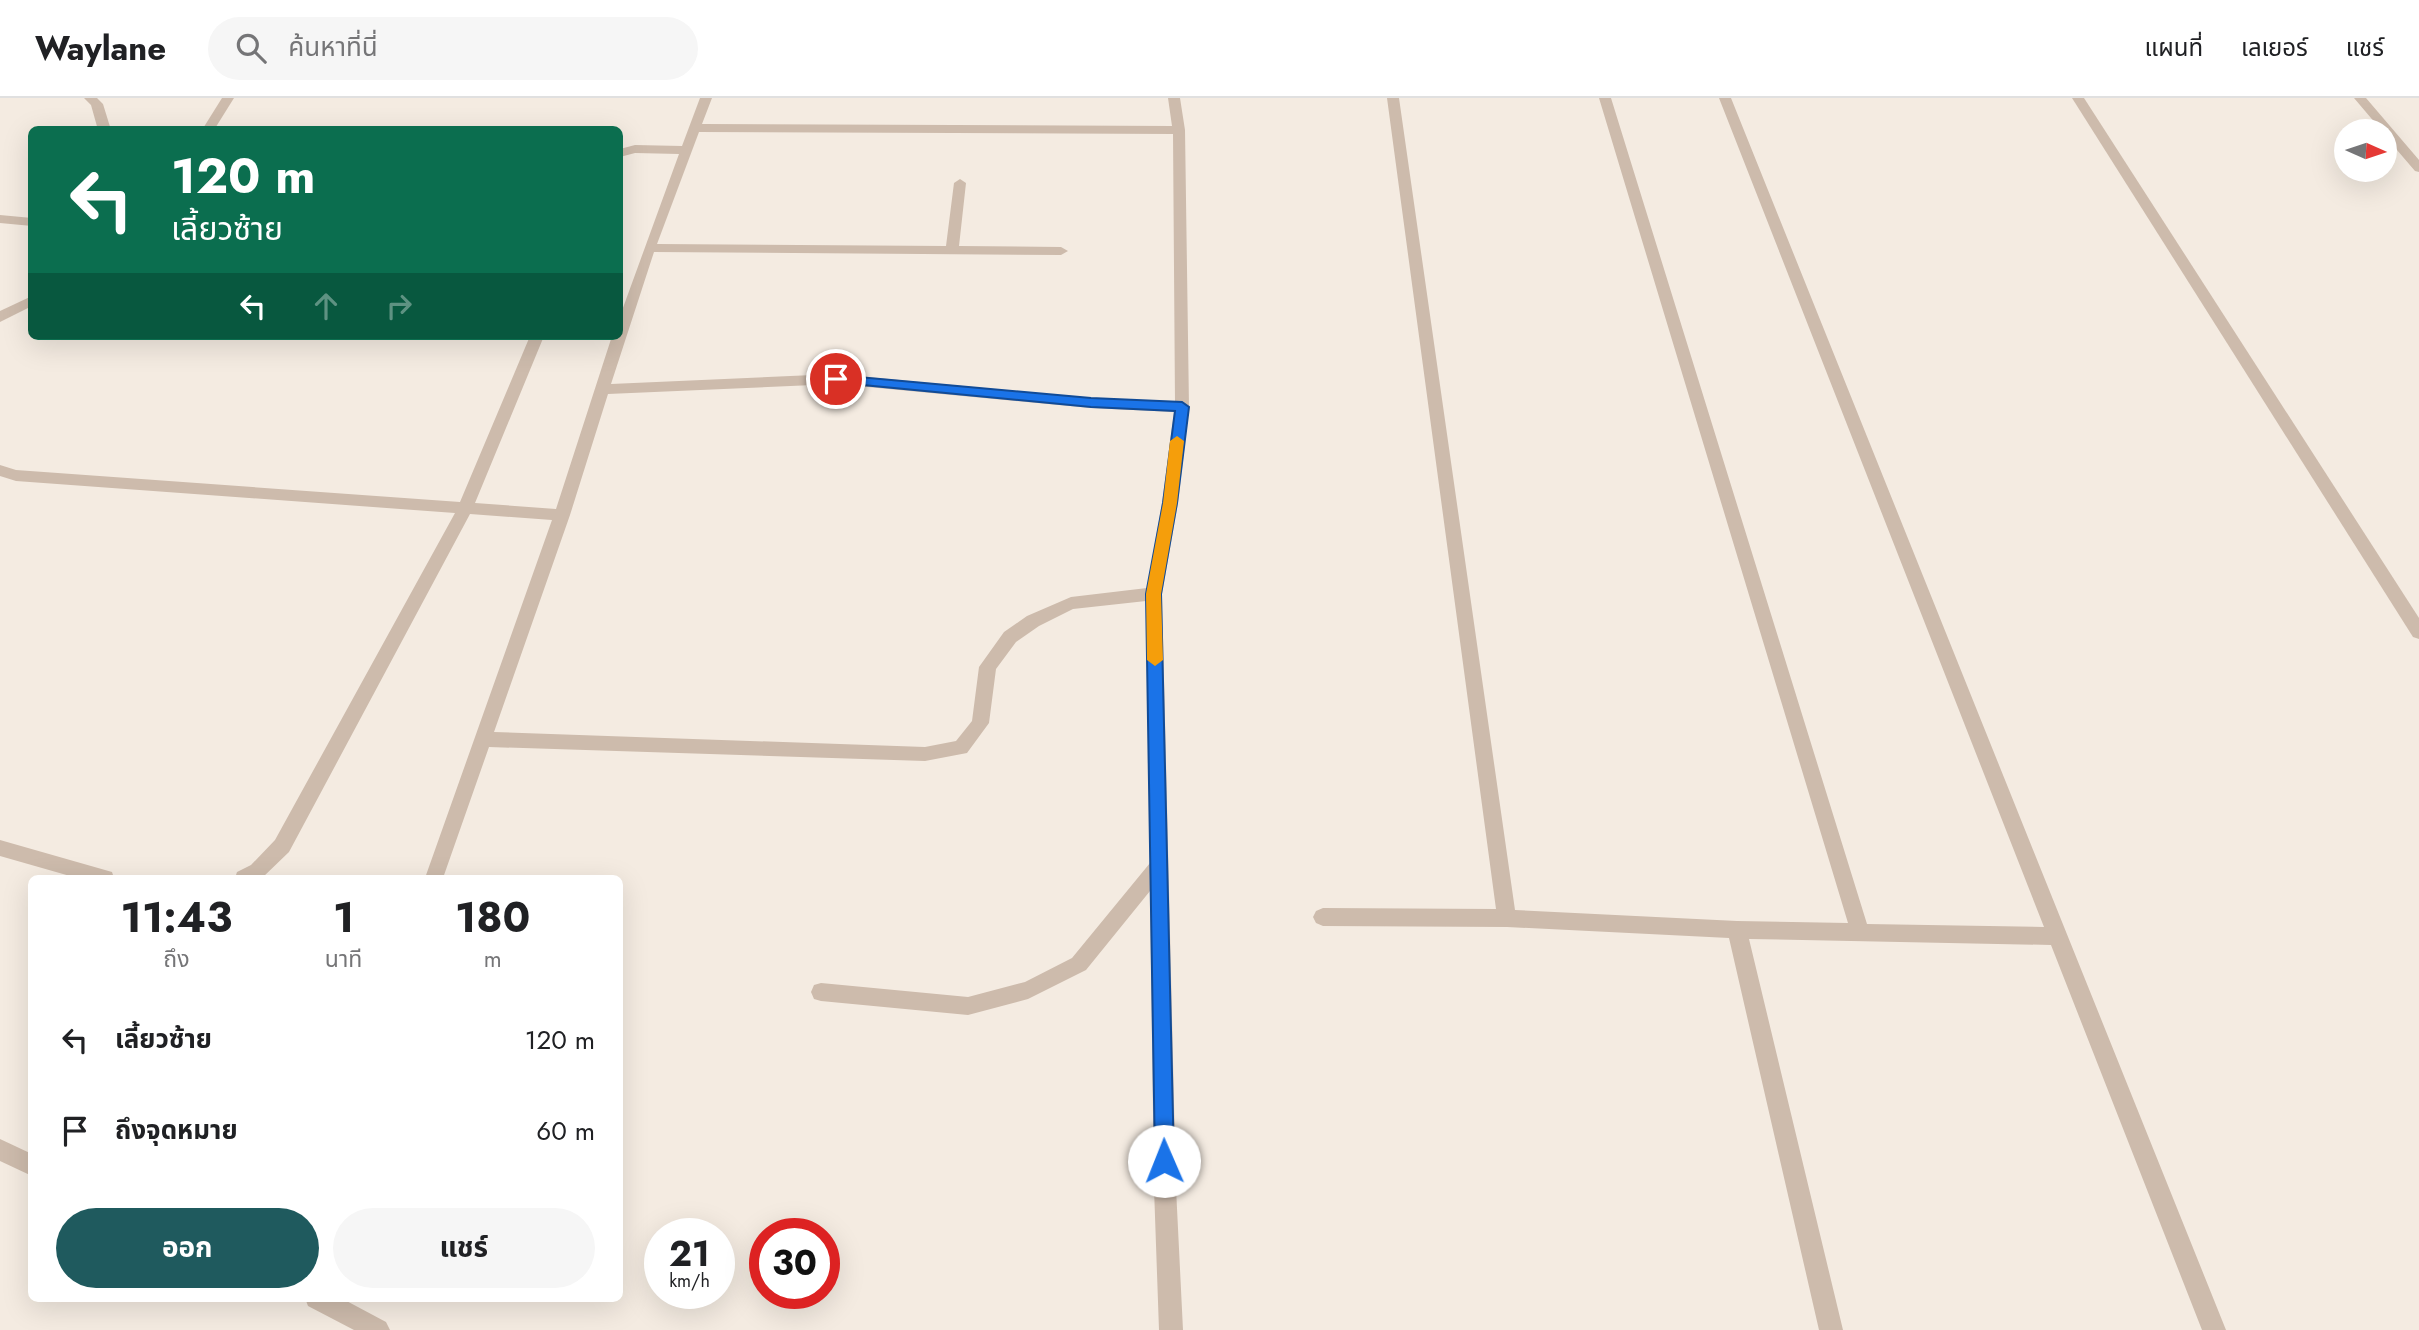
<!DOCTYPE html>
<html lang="th">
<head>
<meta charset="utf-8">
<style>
	:root { --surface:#fff; --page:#f6f6f6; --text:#202124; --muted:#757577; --line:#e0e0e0; --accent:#1f5a5e }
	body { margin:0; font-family:Jost,"Noto Sans Thai",sans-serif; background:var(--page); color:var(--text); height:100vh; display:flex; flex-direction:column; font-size:26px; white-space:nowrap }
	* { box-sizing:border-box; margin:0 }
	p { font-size:23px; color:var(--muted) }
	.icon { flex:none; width:38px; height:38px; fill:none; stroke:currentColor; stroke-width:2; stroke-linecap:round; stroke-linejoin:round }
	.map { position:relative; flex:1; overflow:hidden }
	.sheet { position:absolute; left:28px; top:777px; width:595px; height:427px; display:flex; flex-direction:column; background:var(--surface); border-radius:10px; box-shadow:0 7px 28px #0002 }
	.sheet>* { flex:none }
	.banner { position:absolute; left:28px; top:28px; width:595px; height:214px; border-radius:10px; box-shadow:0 7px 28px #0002; background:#0b6e4f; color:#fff; overflow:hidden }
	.needle { width:46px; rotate:93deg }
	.controls { position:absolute; left:2334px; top:21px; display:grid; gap:14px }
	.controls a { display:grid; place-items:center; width:63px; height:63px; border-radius:50%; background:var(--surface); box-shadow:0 7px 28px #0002; font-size:35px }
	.speed { position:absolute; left:644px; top:1120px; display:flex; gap:14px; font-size:35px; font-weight:700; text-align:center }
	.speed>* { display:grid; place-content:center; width:91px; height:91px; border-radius:50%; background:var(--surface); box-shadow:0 7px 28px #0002; line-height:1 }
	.speed small { font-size:18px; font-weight:400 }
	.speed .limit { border:10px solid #d22; background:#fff; color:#111 }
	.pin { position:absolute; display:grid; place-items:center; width:60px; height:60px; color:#fff; margin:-30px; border:4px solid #fff; border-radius:50%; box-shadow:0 2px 7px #0007 }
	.me { position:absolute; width:77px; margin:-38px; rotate:359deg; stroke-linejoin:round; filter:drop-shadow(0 0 5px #0008) }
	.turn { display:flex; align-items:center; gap:24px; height:147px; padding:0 28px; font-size:32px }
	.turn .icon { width:91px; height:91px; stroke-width:2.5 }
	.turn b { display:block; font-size:49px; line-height:60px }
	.lanes { display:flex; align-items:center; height:66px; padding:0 28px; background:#0003; justify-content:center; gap:35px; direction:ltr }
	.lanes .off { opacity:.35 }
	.eta { display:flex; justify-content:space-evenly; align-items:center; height:119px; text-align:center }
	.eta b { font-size:42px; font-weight:700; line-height:49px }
	.button { display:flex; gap:14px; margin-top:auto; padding:14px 28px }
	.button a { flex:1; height:80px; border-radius:42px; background:var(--accent); color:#fff; font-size:28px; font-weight:700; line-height:80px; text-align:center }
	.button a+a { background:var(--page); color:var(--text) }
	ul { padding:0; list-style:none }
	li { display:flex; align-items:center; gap:21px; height:91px; padding:0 28px }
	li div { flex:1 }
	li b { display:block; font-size:26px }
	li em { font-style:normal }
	header { display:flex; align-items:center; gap:42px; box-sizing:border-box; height:98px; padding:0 35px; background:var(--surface); border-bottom:2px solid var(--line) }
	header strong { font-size:33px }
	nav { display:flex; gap:38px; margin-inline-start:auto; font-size:24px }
	.search { width:490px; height:63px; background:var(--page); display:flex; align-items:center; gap:18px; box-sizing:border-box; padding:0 24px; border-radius:38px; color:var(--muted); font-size:26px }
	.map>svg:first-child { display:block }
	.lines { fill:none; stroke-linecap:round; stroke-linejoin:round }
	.minor { fill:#cdbbac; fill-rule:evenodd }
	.route { fill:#1a73e8; stroke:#114b97; stroke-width:2 }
	.slow { fill:#f59e0b }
</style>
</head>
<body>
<header>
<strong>Waylane</strong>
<div class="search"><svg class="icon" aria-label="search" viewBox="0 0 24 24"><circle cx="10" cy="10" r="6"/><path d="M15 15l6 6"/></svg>ค้นหาที่นี่</div>
<nav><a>แผนที่</a><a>เลเยอร์</a><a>แชร์</a></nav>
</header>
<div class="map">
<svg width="2419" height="1232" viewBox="0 0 2419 1232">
	<rect width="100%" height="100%" fill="#f4ebe1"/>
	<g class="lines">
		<!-- minor -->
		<g class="minor">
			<path d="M84,0H97L103,6L111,32H98L91,7Z"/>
			<path d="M222,0H234L214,32H202Z"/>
			<path d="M700,0H712L702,26L1172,28L1168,0H1180L1185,32L1189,309L1178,405L1162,496L1176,1090L1183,1232H1159L1154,1090L1150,793L1086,872L1028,901L968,917L821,903L814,901L811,894L814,887L821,885L968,899L1025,884L1072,860L1150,765L1146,503L1073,511L1039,528L1016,544L996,571L989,625L967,655L925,663L489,649L443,780H425L552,422L470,416L289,754L262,780H235L237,774L251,767L275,742L455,415L16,383L0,378V367L16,372L460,404L530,238H544L475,405L556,411L612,238H620V218L679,56L635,55L620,59V51L635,47L682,48ZM699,34L1173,36L1175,304L1091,300L836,276L611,286L654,154L1061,157L1068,153L1061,149L959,148L966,85L960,81L954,85L946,148L657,146ZM836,286L1091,310L1174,314L1162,405L1147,490L1071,499L1027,518L1004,534L979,569L972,623L956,643L925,649L494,634L570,417L608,296Z"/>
			<path d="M1387,0H1399L1515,812L1737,823L1848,825L1599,0H1611L1867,826L2044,829L1719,0H1731L2226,1232H2202L2051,847L1749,841L1843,1232H1819L1729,840L1507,829L1323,828L1316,825L1313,819L1316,813L1323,810L1496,811Z"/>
			<path d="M2072,0H2084L2419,520V541L2413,539Z"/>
			<path d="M2354,0H2366L2419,62V74L2415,73L2385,38V33H2382Z"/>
			<path d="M0,117L32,120V128L0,125Z"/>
			<path d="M32,198V208L0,224V213Z"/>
			<path d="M0,742L112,774L114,780H77L0,758Z"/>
			<path d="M0,1041L32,1056V1078L0,1063Z"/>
			<path d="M305,1200H341L386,1224L390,1232H354L308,1208Z"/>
		</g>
	</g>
	<!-- route -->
	<path class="route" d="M836,277L1091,300L1182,304L1189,309L1177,405L1161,496L1174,1063L1171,1070L1164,1073L1158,1070L1155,1063L1146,496L1163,405L1175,313L1091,309L832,284V278Z"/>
	<!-- slow -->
	<path class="slow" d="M1177,338L1184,343L1177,405L1161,496L1163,562L1155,568L1147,562L1146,496L1163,405L1170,343Z"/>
</svg>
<div class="controls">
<a><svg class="needle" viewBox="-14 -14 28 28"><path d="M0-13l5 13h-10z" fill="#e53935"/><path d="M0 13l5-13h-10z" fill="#757577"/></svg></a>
</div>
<div class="speed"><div>21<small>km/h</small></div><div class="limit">30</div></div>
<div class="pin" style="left:836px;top:281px;background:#d93025"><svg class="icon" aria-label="arrive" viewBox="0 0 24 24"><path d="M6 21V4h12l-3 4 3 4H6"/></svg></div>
<svg class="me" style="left:1164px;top:1063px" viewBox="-20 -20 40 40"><circle r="19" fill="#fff"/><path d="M0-13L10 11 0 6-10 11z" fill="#1a73e8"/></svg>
<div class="banner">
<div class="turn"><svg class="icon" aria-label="left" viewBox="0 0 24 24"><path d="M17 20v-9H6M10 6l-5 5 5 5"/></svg><div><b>120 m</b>เลี้ยวซ้าย</div></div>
<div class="lanes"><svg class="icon" aria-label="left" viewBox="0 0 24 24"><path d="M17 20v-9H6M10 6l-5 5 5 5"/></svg><svg class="icon off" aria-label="ahead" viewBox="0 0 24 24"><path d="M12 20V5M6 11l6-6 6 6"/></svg><svg class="icon off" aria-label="right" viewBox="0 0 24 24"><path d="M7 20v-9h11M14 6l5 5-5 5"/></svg></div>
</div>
<section class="sheet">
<div class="eta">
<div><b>11:43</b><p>ถึง</p></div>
<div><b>1</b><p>นาที</p></div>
<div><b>180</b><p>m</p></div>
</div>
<ul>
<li><svg class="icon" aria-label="left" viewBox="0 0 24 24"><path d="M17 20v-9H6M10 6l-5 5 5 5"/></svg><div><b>เลี้ยวซ้าย</b></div><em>120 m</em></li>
<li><svg class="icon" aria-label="arrive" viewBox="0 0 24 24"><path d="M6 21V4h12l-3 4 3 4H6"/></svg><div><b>ถึงจุดหมาย</b></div><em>60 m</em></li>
</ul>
<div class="button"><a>ออก</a><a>แชร์</a></div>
</section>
</div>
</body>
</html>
